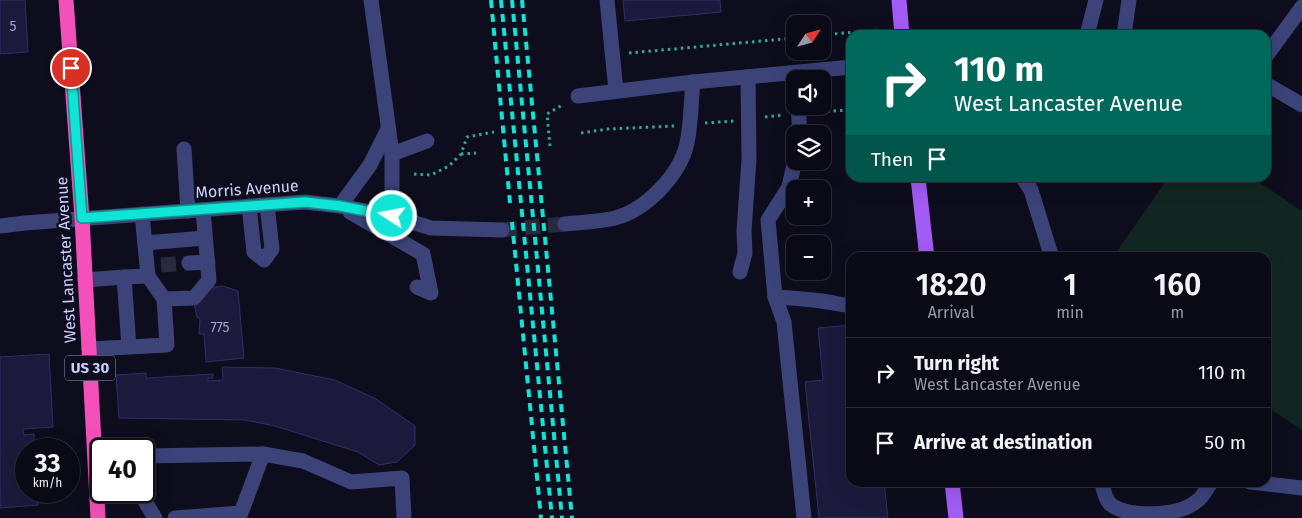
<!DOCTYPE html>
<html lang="en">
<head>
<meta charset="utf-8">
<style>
	:root { --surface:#0a0a16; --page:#181823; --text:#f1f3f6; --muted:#999aa1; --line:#2a2b35 }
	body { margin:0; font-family:"Fira Sans",sans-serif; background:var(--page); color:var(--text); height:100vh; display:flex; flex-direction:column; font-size:19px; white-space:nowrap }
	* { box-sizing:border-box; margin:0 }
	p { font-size:16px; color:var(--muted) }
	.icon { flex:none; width:28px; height:28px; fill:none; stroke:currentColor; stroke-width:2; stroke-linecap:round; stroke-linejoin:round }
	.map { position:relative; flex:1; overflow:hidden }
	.drawer { position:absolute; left:846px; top:252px; width:425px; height:235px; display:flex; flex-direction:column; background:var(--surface); border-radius:15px; box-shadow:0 5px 20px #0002,0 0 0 1px var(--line) }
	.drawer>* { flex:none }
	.top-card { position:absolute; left:846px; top:30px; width:425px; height:152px; border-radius:15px; box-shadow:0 5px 20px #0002,0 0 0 1px var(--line); background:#00695c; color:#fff; overflow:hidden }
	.needle { width:32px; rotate:54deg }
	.fabs { position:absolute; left:786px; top:15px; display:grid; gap:10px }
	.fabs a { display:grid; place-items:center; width:45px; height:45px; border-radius:10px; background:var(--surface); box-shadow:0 5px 20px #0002,0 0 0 1px var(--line); font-size:25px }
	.speed { position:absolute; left:15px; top:438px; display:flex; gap:10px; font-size:25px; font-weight:700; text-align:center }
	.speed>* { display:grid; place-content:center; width:65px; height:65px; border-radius:50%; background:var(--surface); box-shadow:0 5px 20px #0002,0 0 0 1px var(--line); line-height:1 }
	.speed small { font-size:12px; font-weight:400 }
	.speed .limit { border:2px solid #111; border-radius:8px; background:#fff; color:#111 }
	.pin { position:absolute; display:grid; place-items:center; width:42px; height:42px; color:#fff; margin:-21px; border:2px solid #fff; border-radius:50%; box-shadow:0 1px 5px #0007 }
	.me { position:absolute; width:55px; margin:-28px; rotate:281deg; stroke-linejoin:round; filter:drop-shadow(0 0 4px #0008) }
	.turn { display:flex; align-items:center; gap:18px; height:105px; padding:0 25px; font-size:22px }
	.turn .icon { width:65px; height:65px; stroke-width:2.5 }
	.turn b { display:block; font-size:35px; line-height:42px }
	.then { display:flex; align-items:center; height:48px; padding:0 25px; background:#0003; gap:10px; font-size:19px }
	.eta { display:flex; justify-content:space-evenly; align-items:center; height:85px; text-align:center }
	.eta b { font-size:30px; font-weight:600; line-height:35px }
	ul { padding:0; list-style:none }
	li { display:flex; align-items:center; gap:15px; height:70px; padding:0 25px; border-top:1px solid var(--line) }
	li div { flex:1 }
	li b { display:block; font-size:19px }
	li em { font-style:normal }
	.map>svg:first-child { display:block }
	.green { fill:#112622 }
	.building { fill:#1c1a3c; stroke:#302e67 }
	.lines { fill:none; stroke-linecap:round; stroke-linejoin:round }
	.minor-tunnel { stroke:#2a2a3e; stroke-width:15; stroke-dasharray:15 8; stroke-linecap:butt }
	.path { stroke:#35a78d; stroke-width:3; stroke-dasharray:2.5 4; stroke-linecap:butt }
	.minor { stroke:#3b4379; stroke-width:15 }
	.major { stroke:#a25bf4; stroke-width:15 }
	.highway { stroke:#f350b9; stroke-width:15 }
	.rail { stroke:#10e4d6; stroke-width:4; stroke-dasharray:8 6; stroke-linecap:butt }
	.route-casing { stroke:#0a948b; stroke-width:12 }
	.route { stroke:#10e4d6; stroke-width:9 }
	.labels { text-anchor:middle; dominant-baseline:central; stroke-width:5; stroke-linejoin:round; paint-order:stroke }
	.number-label { font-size:14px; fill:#a0a2cb }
	.shield { fill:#0d0d1d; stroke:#9395b8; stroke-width:1 }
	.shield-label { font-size:15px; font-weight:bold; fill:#cccffb }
	.street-label { font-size:16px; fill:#cccffb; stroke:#0d0d1d }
</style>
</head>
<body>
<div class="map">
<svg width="1302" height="518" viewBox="0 0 1302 518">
	<rect width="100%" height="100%" fill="#0d0d1d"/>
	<!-- green -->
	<path class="green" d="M1168,178H1253L1302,211V430L1266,406V258L1113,257Z"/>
	<!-- building -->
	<g class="building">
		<path d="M0,0H25L28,52L0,54Z"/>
		<path d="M623,0H720L721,12L625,21Z"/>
		<path d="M223,286L238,291L244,358L206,362L204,334H199L200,319L197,317L193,300L207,288Z"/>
		<path d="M851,325V482H884L888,518H819L805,382L823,380L818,328Z"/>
		<path d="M49,354L53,427L23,429L24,435L34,434V449H26V491H37L38,505L0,508V357Z"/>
		<path d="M222,367L275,368L335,380L376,399L415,426V445L397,462L379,465L358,452L275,426L245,420L119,418L116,375L146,373V378L213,374V378H208V381L223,380Z"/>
	</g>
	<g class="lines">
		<!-- minor-tunnel -->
		<g class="minor-tunnel">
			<path d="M502,230L565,224"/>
			<path d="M161,265L189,263"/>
		</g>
		<!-- path -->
		<g class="path">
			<path d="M822,35L878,30"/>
			<path d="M629,53L795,38"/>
			<path d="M814,112L851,110"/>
			<path d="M765,117L783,115"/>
			<path d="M705,123L734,121"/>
			<path d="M581,133L608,129L674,126"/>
			<path d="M550,146L547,114L564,104"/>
			<path d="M461,154L476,153"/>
			<path d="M414,174L431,175L449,166L461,154L467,137L494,132"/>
		</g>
		<!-- minor -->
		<g class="minor">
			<path d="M371,0L392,154V216"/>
			<path d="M607,0L616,91"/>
			<path d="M1087,35L1096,0"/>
			<path d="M1124,35L1129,0"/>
			<path d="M1266,56L1302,7"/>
			<path d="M1266,84L1302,105"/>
			<path d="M578,96L693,82L851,67"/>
			<path d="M798,106L800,134"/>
			<path d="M184,149L188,211"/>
			<path d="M392,154L427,141"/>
			<path d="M795,160L789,187L768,220L775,297C793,298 810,299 828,302C836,303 843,306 851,305"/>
			<path d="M1023,178L1031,190L1052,258"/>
			<path d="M249,206L254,252L264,260L272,249L267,205"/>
			<path d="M340,206L370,165L388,129"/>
			<path d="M350,212L423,254L431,293L417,287"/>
			<path d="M142,214L148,276L164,299L194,298L209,280L203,210"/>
			<path d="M565,224C582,222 599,222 615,218C646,210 680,175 687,143C691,124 691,102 693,82"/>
			<path d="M0,226L25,223L305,202L340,206L392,216L431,228L502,230"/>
			<path d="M145,243L205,238"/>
			<path d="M189,263L208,262"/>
			<path d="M740,272L745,253L744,231L749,159L748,77"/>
			<path d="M148,276L124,277L129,347L167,345L164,299"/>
			<path d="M85,280L124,277"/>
			<path d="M775,297L784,322L804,518"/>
			<path d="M89,349L129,347"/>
			<path d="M263,454L303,461L351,482L402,478L404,518"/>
			<path d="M144,456L263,454L241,513L175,518"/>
			<path d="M1102,482C1103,489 1106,499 1110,504C1129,518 1177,517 1197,501C1203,497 1207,488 1211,482"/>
			<path d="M1250,482L1302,488"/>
			<path d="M141,491L146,503L155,518"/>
		</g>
		<!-- major -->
		<g class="major">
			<path d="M899,0L902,35"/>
			<path d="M918,178L927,258"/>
			<path d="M952,482L956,518"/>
		</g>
		<!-- highway -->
		<path class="highway" d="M66,0L82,218L98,518"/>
		<!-- rail -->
		<g class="rail">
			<path d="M491,0L510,203"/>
			<path d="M501,0L552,518"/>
			<path d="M512,0L562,518"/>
			<path d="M522,0L572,518"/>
			<path d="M512,222L541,518"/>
		</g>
	</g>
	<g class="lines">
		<!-- route casing -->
		<g class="route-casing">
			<path id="route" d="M71,68L82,218L305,202L340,206L392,216"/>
		</g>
		<!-- route -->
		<use href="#route" class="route"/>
	</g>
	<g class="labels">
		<!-- number labels -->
		<g class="number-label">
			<text x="13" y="26">5</text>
			<text x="220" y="327">775</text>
		</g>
		<!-- shield labels -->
		<rect class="shield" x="65" y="355.5" width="50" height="25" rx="4"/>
		<g class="shield-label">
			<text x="90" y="368">US 30</text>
		</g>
		<!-- street labels -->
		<g class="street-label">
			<text transform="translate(247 189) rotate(-4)">Morris Avenue</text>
			<text transform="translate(66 260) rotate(-93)">West Lancaster Avenue</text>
		</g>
	</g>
</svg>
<div class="fabs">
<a><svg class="needle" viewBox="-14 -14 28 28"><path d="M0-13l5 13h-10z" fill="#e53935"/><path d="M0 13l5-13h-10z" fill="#999aa1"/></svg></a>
<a><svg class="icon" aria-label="sound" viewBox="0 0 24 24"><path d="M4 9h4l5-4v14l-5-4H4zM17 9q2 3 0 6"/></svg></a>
<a><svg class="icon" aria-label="layers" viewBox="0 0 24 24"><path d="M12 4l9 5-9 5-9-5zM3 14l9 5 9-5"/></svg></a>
<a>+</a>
<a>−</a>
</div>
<div class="speed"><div>33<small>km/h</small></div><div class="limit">40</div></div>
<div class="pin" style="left:71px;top:68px;background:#d93025"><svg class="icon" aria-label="arrive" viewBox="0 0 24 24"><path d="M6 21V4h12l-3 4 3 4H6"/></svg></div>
<svg class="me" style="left:392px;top:216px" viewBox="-20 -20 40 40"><circle r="17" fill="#10e4d6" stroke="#fff" stroke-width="3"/><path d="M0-11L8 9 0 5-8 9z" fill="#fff"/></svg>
<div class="top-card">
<div class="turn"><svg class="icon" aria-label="right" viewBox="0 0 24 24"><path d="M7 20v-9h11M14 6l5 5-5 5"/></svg><div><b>110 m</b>West Lancaster Avenue</div></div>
<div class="then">Then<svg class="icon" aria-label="arrive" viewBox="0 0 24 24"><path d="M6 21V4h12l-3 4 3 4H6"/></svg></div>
</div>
<section class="drawer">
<div class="eta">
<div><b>18:20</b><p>Arrival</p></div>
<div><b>1</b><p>min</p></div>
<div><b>160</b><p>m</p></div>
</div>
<ul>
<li><svg class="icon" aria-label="right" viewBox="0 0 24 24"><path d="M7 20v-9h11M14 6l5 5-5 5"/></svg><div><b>Turn right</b><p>West Lancaster Avenue</p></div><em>110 m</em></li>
<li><svg class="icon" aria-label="arrive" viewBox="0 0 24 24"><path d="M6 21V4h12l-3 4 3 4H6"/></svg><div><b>Arrive at destination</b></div><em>50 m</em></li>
</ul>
</section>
</div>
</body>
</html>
